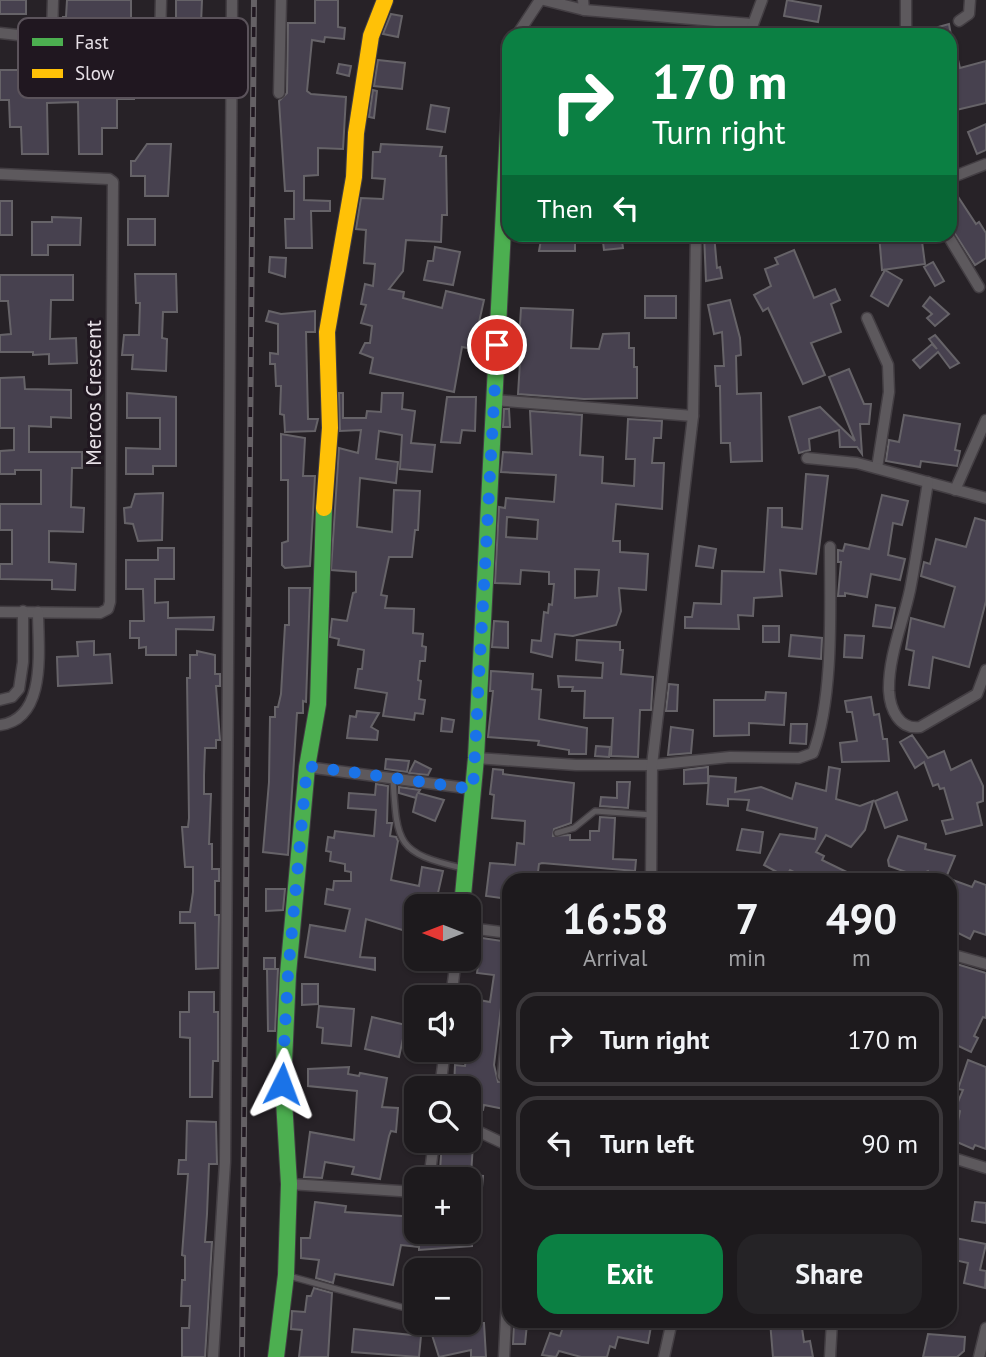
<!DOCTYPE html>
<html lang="en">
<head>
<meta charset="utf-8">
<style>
	:root { --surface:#1d1a1d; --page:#252326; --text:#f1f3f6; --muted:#a0a1a4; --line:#3b383b; --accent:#0b8043 }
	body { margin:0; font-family:"PT Sans",sans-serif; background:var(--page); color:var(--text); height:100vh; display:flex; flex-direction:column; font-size:26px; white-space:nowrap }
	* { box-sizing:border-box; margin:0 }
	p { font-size:23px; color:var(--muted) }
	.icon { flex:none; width:38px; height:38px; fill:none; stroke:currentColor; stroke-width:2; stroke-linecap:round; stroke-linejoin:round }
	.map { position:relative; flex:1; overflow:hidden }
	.panel { position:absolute; left:502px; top:873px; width:455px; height:455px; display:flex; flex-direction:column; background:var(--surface); border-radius:21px; box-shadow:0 2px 5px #0004,0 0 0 2px var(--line) }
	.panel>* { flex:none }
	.banner { position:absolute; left:502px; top:28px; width:455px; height:214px; border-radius:21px; box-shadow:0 2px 5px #0004,0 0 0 2px var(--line); background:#0b8043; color:#fff; overflow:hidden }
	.needle { width:46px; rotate:270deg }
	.tools { position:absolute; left:404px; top:894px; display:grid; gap:14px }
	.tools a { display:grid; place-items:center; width:77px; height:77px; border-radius:14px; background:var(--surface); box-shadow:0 2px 5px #0004,0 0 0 2px var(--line); font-size:35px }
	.pin { position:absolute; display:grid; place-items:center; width:60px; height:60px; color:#fff; margin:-30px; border:4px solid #fff; border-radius:50%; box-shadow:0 2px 7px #0007 }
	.me { position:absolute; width:77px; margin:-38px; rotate:3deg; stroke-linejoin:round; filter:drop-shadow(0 0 5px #0008) }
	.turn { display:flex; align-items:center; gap:24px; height:147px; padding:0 35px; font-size:32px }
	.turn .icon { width:91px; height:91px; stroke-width:2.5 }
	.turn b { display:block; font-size:49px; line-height:60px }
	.then { display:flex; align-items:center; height:66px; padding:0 35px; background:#0003; gap:14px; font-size:26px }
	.eta { display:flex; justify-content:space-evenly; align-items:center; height:119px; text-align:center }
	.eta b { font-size:42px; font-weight:700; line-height:49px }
	.button { display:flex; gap:14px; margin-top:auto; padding:14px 35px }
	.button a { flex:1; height:80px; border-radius:21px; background:var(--accent); color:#fff; font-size:28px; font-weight:700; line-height:80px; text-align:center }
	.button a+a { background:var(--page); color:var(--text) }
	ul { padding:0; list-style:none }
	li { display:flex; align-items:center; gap:21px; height:94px; margin:0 14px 10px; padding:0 21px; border:4px solid var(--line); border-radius:21px }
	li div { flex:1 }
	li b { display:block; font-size:26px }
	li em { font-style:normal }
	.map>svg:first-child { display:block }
	.building { fill:#47414f; stroke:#666368; stroke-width:2; fill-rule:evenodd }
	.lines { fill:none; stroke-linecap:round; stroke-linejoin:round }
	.lane-casing { stroke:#433e43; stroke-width:8 }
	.street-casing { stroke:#433e43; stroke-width:13 }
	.fast-casing { stroke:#433e43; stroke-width:18 }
	.slow-casing { stroke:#433e43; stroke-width:18 }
	.lane { stroke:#5d595d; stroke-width:5 }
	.street { stroke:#5d595d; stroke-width:10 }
	.fast { stroke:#4caf50; stroke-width:16 }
	.slow { stroke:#ffc107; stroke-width:16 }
	.rail-casing { stroke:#656165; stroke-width:6 }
	.rail { stroke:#201720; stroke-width:3.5; stroke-dasharray:10; stroke-linecap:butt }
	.route { stroke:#1a73e8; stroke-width:12; stroke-dasharray:0 21.6 }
	.labels { text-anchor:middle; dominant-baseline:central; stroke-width:6; stroke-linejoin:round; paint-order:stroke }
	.street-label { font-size:21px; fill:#e6e0e6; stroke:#201720 }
	.key { fill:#201720; stroke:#5b535b; stroke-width:2 }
	.key-label { font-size:19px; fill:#e6e0e6 }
</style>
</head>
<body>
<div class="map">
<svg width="986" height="1357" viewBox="0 0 986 1357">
	<rect width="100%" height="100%" fill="#272227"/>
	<!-- building -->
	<g class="building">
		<rect x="0" y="0" width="26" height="14"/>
		<path d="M67,0H131V32H136V47H126V70H134V99H117V128H102V154H79L78,102L47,103L48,154H22L21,127H10L9,100H0V70H36V74L63,75V17H66Z"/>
		<path d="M176,0H202L198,95H174V87H168L169,72H174V62H176L177,38H171V25L176,26Z"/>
		<path d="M315,0H338V27L345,28L344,39L325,37L324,42L312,40L307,91L311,94L346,97L343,149L318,148V175L304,176V200L330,201V211H311L312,248H286L285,219H294V191H285L279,101L287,93L288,23H315Z"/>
		<path d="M787,0L821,6L818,22L784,16Z"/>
		<path d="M391,14L402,16L398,37L383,34Z"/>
		<path d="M949,24L951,35H920V32Z"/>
		<path d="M954,43L960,68L986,61V103L952,111L950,44Z"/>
		<path d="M378,60L405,63L402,89L374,86Z"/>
		<path d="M339,64L351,66L349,76L337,73Z"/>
		<path d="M373,90L377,91L374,118L369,117Z"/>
		<path d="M431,105L449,108L445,132L427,129Z"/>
		<path d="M986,124V150L977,154L968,132Z"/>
		<path d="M147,144H171L168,196H145V176H131V161H135Z"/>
		<path d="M381,144L442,147L440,156H446L447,215H442L441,242L406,240L403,271L389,289L404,292L403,298L442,308L446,291L484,300L473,349L462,347L454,392L370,373L373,358L360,353L365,343H370L372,326L361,323L366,305L361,304L365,284L373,286L375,264L364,263L366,230L356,229L361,198L383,199L385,179L372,178L373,152H380Z"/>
		<path d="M951,186L976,224L979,222L986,233V258L975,265L950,226Z"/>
		<rect x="0" y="201" width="12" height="34"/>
		<path d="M52,217L81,218L80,245H48V255H32V222H52Z"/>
		<rect x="128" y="219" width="27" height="26"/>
		<path d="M542,234L575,237V251H539Z"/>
		<path d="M602,234H621L623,248L604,250Z"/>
		<path d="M704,234H714L717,268L720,267L722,278L706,281Z"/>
		<path d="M879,234H921L925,264L882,270Z"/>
		<path d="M435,247L460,252L453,285L424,280L428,261H433Z"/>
		<path d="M794,250L814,298L835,289L840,300L831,304L841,332L811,343L825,375L803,384L768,308L763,311L754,295L771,286L765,269L778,264L775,258Z"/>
		<path d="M270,257L286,258L285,277L269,272Z"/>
		<path d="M933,262L944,281L935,286L924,267Z"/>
		<path d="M885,270L902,280L888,306L871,296Z"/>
		<path d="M135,274H176L177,312H163L162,338L167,339L166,371L132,369L133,355H122L124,335H139L140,303H136Z"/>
		<path d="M0,275H73V300H51L50,339L76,338L77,363L49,364V354L33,355V352H0V335L11,334L8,301H0Z"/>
		<rect x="645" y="296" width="31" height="22"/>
		<path d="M930,297L949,314L935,326L927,318L932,314L923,306Z"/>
		<path d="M730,300L740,338L741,355L736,356L737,394L761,393L762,461L731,462L730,443H721L720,386H716L715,366H724L722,332L714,334L708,305Z"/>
		<path d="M521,308L573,310L571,348L599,349L603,334L629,333V348H634V367H637V398L584,399L518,394L520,362L507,361L509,340L519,341Z"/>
		<path d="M269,311L281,314L315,311V332H306L308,419H318L315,431L285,432L284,415L280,414L281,386H276L275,364H270V353L278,354V324L266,321Z"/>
		<path d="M935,335L959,363L950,368L938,352L920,368L913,360L932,344L937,349L929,339Z"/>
		<path d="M849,369L864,404H871L869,424H860L862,454L857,447H840L839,430L809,439L810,450L799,453L789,417L820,407L855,441L829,377Z"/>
		<path d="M24,377L25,389L71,390V418L51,417V427L29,426V452H82V468H72L71,507L84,508L83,532L49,531V562L76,564L75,590L52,589V580L0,579V564H12V530H0V504H41V470H15V474H0V451L14,450V428H0V378Z"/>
		<path d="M127,393L176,397V466H153V474H126V448L160,449V418H127Z"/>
		<path d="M339,393H343V418H366L367,411L381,412L382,393H403L402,409L415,411L411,443L435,445L432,472L400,469L402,435L379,431L376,459L398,462L396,483L360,478L357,527L392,532L394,490L420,491L418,530H415L412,557H389L381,595L387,596L385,608L414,609L413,633L423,634L422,646L426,647L425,661H420L418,680L421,681L419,699L425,700L423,714L415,713L414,720L383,716L387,693L355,688L358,669H362L364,650L338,645L339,639L330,637L332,619L347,621L353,593L356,592V572L331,570L339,448L358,453L361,430L340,431Z"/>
		<path d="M447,397H476L475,431L462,430L460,443L441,442Z"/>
		<path d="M504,409H509L510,427H503Z"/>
		<path d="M530,411L582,415L580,455L603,457L602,483L634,486L635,459H626L628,419L662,421L661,438H654L652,463H664L662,509L616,504L613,541H620V552L648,554L646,590L619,588L621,611L616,625L573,636L555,634L552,657L531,652L532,640L541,641L544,612L548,613L549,604L552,605L554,584H549V572L521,570L520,584L495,583L499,507L505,508L506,498L554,502L556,475L501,472L503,452L532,454ZM507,517L538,520L537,539L506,537ZM575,569L599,570L597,596L575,598Z"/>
		<path d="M904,415L960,424L955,450L960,451L957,466L921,461L920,467L886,461L889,440L899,442Z"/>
		<path d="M281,434L305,438L303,476H315L310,566L285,568L282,565V543L288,541V480H281Z"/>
		<path d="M806,474L828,476L816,574L780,570L782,596L754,598L753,616L738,615L739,629L685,628V617H692L694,603L721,604L722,571L764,572L768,508H782V527L802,529Z"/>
		<path d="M163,493L162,540L138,541L133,524L125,523L124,508L131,507L135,494Z"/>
		<path d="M882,495L908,501L902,525L893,523L888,555L905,559L900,580L871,574L867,597L845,593V596H838L841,562H838V550L843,551L845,544L869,549Z"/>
		<path d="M975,518L986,521V601L969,667L933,657L929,688L909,685L914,651L906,649L911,618L944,627L955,587L921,576L924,562L930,564L936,539L966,547Z"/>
		<path d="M699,546L716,549L713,568L696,566Z"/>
		<path d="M158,548H174V579H155V603L168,602V618L214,617L213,630L176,629V655H146V647L139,648V638H130V621H144L143,589H126V560H158Z"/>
		<path d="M289,588H310L306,702L303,701V713H297L288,855L263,852L269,782L270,717H275V707H278L281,694L285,625H289Z"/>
		<path d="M876,605L895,608L891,628L873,626Z"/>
		<path d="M494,621L508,622V648L492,647Z"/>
		<rect x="763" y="626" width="16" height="16"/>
		<path d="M791,635L822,638L821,659L789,656Z"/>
		<path d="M845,635L864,636L862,658L844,657Z"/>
		<path d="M577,640L620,642V650H623L621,674L653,677L651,710H640L638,757L611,756L613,718H584L585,691H572L573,687H559L558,676L602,678L603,663L576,660Z"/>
		<path d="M94,641V655L110,654L112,683L58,686L57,657L78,656L77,642Z"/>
		<path d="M197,651L215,655V674H220V686H216L220,740H216V748H205L204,775V794H211L209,844H212V869H219V881H215V915H219L218,968L196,969L195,923H180V912H190L193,892V867H185L182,827H188L189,818L187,678H190V655H197Z"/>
		<path d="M491,671L533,674L532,689L541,690L539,719L587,728L586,754H569V750L538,745L539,741L488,737L493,691H490Z"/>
		<path d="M669,684L678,685L677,711H666Z"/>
		<path d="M766,692L786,693L784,725L749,723V735L714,736V700H765Z"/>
		<path d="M871,697L874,715L879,714L883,739H887L889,761L842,762L840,743L857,741L852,712H847L845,701Z"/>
		<path d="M357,711L379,713L371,727L378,731L377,740L347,738L350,716L356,717Z"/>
		<path d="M442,718L454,720L452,732L441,731Z"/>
		<path d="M791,724H807L806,744L790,743Z"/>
		<path d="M671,727L693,730L691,753L668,755Z"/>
		<path d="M912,735L928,758L944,751L951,770L971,760L983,786V801L977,803L982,825L946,834L942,821L953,819L944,788L940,789L938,784L933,786L924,762L915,768L900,742Z"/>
		<path d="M596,746L610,747L609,757L595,756Z"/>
		<path d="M386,759L409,761L407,772L385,769Z"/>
		<path d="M415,761L431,769L428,775L409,773Z"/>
		<path d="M708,767V783L684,784V770Z"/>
		<path d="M829,767L840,769L836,799L860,806L873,801L865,830L851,847L826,835L816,852L824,856L822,860L863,880H810L790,870L786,877L764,865L780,834L815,839L817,828L747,810L749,800L728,799V806L707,804L709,776L736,778L735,792L761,787L792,799L796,783L826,791Z"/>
		<path d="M493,769L503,770V774L574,783L571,823L554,829L553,836L570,835V840H590V831H599L600,817L615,818L613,859L636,860L635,871L542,863L539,864L537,880H509V899L486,896L490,863L515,865L517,843L524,844L525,821L492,818L494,795L490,794Z"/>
		<path d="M617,782H630L628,808L600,806L601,797L617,798Z"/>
		<path d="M376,784L388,786L387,823H392L390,836L396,837L398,841L391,880L419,886L422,867L443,871L435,906H416L409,932L366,919L360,957L375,958V970L305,957L310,925L345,931L350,909L325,904L327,889L333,890L334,881H351V872L345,871V864L330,861L331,852L326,851L328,837L334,838L335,831L374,836L376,810L348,808L349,793L375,795Z"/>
		<path d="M399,787L420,790L418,793L444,800L435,821L413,812L417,794L416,798L399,793Z"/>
		<path d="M897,792L907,820L885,828L875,801Z"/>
		<path d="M742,829L763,832L760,853L737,850Z"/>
		<path d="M898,836L926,844L925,849L955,856L945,880H932L928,871L917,876L889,866L888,860Z"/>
		<path d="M950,879L972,887L975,881L986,885V935L974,931L970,939L950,929Z"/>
		<path d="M266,889H285L283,910L266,911Z"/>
		<path d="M482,938L509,942L494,1065L498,1082L509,1081V1110L484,1105L483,1110L469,1108V1088H454L455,1065L465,1066L466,1059L474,1060L480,1025L472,1024L474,1007L477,1008L479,1000L490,1002L494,975L477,973Z"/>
		<rect x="264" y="958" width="11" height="11"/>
		<path d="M950,962L986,973V1018L983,1017L974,1036L978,1038L971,1052L950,1042Z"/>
		<path d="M267,969H278L275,1031H268Z"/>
		<path d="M302,984H318V1004L302,1005Z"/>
		<path d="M189,992H214V1012H218V1061H213L212,1097H190V1038L180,1037V1012H189Z"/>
		<path d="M319,1006L354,1009L351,1046L322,1043L323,1028L317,1027Z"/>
		<path d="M372,1017L406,1025L399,1057L365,1049Z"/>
		<path d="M968,1060L986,1067V1149L975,1145L973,1149L950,1139V1129L956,1131L960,1111L955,1109L963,1090L958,1089Z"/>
		<path d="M349,1067L348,1074L359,1076L360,1073L387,1078L382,1107L398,1108L396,1132L391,1131L389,1136L380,1179L352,1174L354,1167L325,1162L322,1178L304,1177L310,1132L354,1140L357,1091L308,1086V1069Z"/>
		<path d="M187,1121L216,1122L217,1164H209L207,1214L205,1242H212L205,1357H182V1328H189L190,1306H181L182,1280H185V1256L182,1255L188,1174H178L179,1160H186Z"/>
		<path d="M442,1142L473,1144L471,1175L483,1176L481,1199L469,1198V1180H442L443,1170H440Z"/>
		<path d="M315,1202L346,1206L345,1212L416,1217V1232H471L472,1246L419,1250V1247L401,1245L393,1285L335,1274L333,1283L316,1278L319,1260L301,1258V1238H310Z"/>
		<path d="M975,1202L986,1203V1223L972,1221Z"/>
		<path d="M950,1237L986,1244L980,1270L986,1271L985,1288L964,1283L968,1263L950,1259Z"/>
		<path d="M314,1288L332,1293L328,1357H299L302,1330L291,1329L292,1311L305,1312L307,1296H311Z"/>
		<path d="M565,1321H652L648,1343L618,1337L615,1348L610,1346L607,1357H581L559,1351L556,1357L542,1355L550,1333L560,1336Z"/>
		<path d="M770,1321H801L804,1342L810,1341L813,1357H773Z"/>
		<path d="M469,1323H484L486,1357H471V1350L439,1357L432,1335Z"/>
		<path d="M514,1323L527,1324L525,1344H513Z"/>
		<path d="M354,1329L421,1336L419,1357L352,1352Z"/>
		<path d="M928,1334L965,1337L964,1351L957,1357H923Z"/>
	</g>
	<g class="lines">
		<!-- lane casing -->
		<g class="lane-casing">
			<g id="lane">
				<path d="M393,779C397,844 397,853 462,868"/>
				<path d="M557,833L574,828L595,811L652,815"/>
				<path d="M289,1276L416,1311"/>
				<path d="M406,1307L408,1269"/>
			</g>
		</g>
		<!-- street casing -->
		<g class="street-casing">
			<g id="street">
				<path d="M544,0L584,10L583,0"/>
				<path d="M906,0V35"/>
				<path d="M584,10L752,24"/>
				<path d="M959,21L969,14L970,0"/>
				<path d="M0,33L44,38L52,33L53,0"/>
				<path d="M517,35L540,0"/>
				<path d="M749,35L762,0"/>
				<path d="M159,84L161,0"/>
				<path d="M279,93L281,0"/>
				<path d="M0,174L109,179L113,182L110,602L108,609L100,613L0,612"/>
				<path d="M950,178L986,164"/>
				<path d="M947,234L979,287"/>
				<path d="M867,318L888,365L889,392L877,468"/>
				<path d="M494,400L693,416"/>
				<path d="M807,458L857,463L986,498"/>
				<path d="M928,482C922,518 917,554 910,590C903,623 888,657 889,691C890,709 899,730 920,727L977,694L986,670"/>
				<path d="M955,490L986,420"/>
				<path d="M0,700L12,697L19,689L23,662V611"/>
				<path d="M0,725C48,719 38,647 38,612"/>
				<path d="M476,758L576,765H652L730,757L799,758L813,753C834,697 830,608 830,547"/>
				<path d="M307,767L473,789"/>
				<path d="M651,880L652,765L693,416L696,234"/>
				<path d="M924,880L925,878"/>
				<path d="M469,928L509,933"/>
				<path d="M950,954L986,964"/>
				<path d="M451,998L456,959"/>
				<path d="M503,1076L509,1006"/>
				<path d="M440,1088L445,1050"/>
				<path d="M469,1127L509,1146"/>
				<path d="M950,1157L986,1168"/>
				<path d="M429,1180L434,1141"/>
				<path d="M289,1184L416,1192"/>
				<path d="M213,1357L225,1162L232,0"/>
				<path d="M504,1357L509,1257"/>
				<path d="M664,1357L672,1321"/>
				<path d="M830,1357L832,1321"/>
				<path d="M979,1357L986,1328"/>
			</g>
		</g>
		<!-- fast casing -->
		<g class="fast-casing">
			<g id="fast">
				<path d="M462,906L476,758L509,111"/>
				<path d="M276,1357L286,1275L289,1184L283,1084L288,974L307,767L318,704L324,508"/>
			</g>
		</g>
		<!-- slow casing -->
		<g class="slow-casing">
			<path id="slow" d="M324,508L330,428L327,332L354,177L356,133L371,36L385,0"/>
		</g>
		<!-- lane -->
		<use href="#lane" class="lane"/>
		<!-- street -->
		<use href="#street" class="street"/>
		<!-- fast -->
		<use href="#fast" class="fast"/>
		<!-- slow -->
		<use href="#slow" class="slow"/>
		<!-- rail casing -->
		<g class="rail-casing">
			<path id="rail" d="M242,1357L254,0"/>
		</g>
		<!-- rail -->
		<use href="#rail" class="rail"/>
	</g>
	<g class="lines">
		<!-- route -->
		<path class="route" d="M282,1084L288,974L307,766L473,789L497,345"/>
	</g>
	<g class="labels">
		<!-- street labels -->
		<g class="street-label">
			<text transform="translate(93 393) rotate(-90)">Mercos Crescent</text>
		</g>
	</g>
	<!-- legend -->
	<rect x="18" y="18" width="230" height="80" rx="10" class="key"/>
	<rect x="32" y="38" width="31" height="8" fill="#4caf50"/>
	<rect x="32" y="69" width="31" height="9" fill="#ffc107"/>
	<g class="key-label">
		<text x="75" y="49">Fast</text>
		<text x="75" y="80">Slow</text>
	</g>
</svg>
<div class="tools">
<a><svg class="needle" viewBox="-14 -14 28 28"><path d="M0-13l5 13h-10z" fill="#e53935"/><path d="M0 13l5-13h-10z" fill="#a0a1a4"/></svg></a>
<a><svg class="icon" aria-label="sound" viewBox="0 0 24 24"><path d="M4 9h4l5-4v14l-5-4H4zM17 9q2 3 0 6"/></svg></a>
<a><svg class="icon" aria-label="search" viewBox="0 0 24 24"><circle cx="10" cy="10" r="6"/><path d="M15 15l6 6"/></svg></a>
<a>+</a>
<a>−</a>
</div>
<div class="pin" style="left:497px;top:345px;background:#d93025"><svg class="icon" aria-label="arrive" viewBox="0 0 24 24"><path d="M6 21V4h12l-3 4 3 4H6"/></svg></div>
<svg class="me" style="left:282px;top:1084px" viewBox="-20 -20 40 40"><path d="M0-17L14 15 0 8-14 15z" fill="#1a73e8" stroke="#fff" stroke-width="4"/></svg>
<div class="banner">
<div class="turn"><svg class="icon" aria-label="right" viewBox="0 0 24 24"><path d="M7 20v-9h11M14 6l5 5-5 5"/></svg><div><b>170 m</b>Turn right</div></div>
<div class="then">Then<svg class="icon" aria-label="left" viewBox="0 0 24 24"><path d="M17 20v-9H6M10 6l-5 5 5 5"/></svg></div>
</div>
<section class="panel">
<div class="eta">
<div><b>16:58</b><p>Arrival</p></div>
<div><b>7</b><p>min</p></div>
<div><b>490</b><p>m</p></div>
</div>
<ul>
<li><svg class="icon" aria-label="right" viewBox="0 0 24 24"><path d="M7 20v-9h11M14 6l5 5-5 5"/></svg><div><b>Turn right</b></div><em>170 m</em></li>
<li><svg class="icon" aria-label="left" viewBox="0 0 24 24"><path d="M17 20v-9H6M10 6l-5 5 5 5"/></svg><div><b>Turn left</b></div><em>90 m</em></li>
</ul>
<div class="button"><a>Exit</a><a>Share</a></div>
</section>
</div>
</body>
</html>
